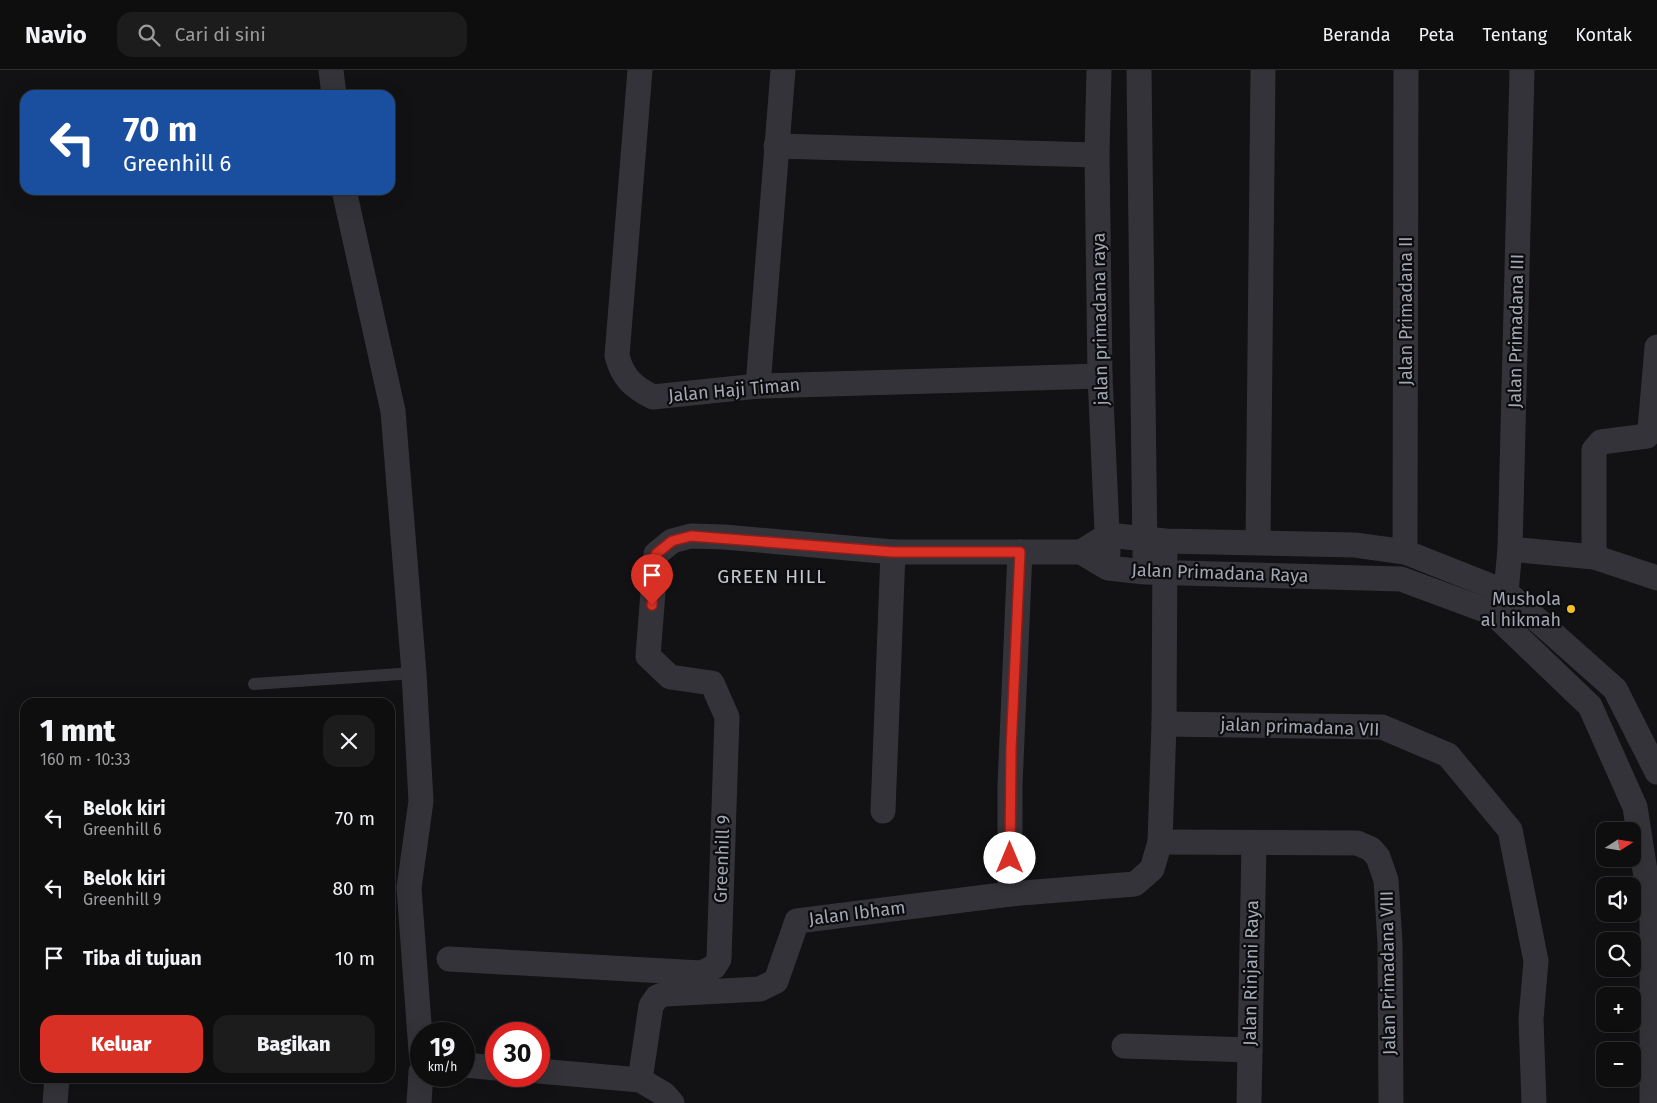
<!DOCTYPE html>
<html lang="id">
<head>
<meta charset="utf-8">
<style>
	:root { --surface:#0e0e0f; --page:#1c1c1d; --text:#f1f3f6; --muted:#9b9c9e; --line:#2e2e2f; --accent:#d93025 }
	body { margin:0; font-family:"Fira Sans",sans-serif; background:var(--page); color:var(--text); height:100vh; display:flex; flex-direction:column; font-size:19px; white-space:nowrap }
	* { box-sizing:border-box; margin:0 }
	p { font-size:16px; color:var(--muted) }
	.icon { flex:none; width:28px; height:28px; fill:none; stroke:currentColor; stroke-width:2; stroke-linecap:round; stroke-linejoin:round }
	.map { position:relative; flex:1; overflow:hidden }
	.sheet { position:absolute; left:20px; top:628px; width:375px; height:385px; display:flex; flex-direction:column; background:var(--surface); border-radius:15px; box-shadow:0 5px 20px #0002,0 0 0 1px var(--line) }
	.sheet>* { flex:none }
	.top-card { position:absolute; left:20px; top:20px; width:375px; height:105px; border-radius:15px; box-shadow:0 5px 20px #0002,0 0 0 1px var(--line); background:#1a4fa0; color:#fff; overflow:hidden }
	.needle { width:32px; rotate:78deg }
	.buttons { position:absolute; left:1596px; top:752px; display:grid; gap:10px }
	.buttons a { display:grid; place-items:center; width:45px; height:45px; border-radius:10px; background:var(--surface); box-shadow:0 5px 20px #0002,0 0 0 1px var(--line); font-size:25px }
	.speed { position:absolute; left:410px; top:952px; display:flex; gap:10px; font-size:25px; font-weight:700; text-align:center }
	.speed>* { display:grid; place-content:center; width:65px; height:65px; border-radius:50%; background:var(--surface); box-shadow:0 5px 20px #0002,0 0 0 1px var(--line); line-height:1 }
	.speed small { font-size:12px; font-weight:400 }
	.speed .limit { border:8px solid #d22; background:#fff; color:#111 }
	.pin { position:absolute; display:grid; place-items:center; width:42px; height:42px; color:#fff; margin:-51px -21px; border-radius:50% 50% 50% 0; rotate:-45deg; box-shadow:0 0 5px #0007 }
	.pin .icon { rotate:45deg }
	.me { position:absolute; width:55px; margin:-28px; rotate:0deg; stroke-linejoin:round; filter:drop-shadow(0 0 4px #0008) }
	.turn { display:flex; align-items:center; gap:18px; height:105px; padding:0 20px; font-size:22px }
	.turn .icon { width:65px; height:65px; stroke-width:2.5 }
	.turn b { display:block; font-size:35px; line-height:42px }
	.round { display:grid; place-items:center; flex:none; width:52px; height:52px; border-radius:15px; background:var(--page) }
	.headline { display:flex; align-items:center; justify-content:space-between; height:85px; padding:0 20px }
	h1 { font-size:30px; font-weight:800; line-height:38px }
	.primary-button { display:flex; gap:10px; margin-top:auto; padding:10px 20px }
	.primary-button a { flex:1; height:58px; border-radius:15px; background:var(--accent); color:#fff; font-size:20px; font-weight:800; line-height:58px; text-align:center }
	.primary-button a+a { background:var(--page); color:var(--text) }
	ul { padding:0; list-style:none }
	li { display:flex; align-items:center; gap:15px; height:70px; padding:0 20px }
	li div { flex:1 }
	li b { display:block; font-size:19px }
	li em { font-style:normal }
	header { display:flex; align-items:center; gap:30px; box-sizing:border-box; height:70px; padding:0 25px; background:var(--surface); border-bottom:1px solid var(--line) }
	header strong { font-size:24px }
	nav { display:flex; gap:28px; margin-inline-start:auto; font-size:18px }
	.search { width:350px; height:45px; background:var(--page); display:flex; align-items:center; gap:12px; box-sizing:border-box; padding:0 18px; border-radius:15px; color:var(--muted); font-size:19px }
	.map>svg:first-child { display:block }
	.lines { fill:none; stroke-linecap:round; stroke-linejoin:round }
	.lane { stroke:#333339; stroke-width:12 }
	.street { stroke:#333339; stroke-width:25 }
	.route-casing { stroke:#8d1f18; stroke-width:12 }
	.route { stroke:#d93025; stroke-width:9 }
	.poi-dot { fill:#f5bf29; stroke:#0d0d0f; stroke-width:2 }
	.labels { text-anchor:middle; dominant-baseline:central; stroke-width:4.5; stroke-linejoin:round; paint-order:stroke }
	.street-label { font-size:18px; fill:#a3a7b4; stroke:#0d0d0f }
	.poi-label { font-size:18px; fill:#a3a7b4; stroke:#0d0d0f; text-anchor:end }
	.neighbourhood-label { font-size:19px; letter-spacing:1px; fill:#c4c7d0; stroke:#0d0d0f }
</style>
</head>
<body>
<header>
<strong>Navio</strong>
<div class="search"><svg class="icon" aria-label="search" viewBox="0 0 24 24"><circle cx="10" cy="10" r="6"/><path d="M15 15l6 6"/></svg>Cari di sini</div>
<nav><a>Beranda</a><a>Peta</a><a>Tentang</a><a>Kontak</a></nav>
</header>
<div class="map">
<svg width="1657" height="1033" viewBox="0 0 1657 1033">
	<rect width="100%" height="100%" fill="#121214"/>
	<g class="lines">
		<!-- lane -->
		<path class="lane" d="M254,614L414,603"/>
		<!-- street -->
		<g class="street">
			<path d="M331,0L334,25"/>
			<path d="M640,0L617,286C623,308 633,317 653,327L758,316L1100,306"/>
			<path d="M1099,0L1097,85L1100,306L1108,483"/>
			<path d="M1139,0L1145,485"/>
			<path d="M776,76L1097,85"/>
			<path d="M344,120L393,341L414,603L421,731L409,818L421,981"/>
			<path d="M758,316L783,0"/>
			<path d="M1258,472L1263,0"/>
			<path d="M1510,479L1594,487L1657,508"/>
			<path d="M1081,482L1108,465L1165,471L1355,475L1405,482L1506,522L1615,619L1657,702"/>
			<path d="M1405,482L1406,0"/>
			<path d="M1594,487V380L1601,372L1647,366L1650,359L1657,277"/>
			<path d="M1498,535L1506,522L1510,479L1522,0"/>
			<path d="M1164,654L1382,657L1448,685L1510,760L1536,891L1531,949L1534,1033"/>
			<path d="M883,741L893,482"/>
			<path d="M1160,772L1357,773L1371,779L1378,787L1386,810L1390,873L1391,1033"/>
			<path d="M1010,824V715L1020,482"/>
			<path d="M449,889L701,903L714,897L719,889L727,647L712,613L670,607L648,586L656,484L672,471L691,466L724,467L893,482H1081L1108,498L1145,502L1401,509L1493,543L1590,636L1635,737L1652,845V1033"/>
			<path d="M1124,976L1250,980"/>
			<path d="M464,995L496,998"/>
			<path d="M539,1001L640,1010L664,1024L672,1033"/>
			<path d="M640,1010L651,936L657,927L665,924L760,919L776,911L797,851L1010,824L1135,814L1152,799L1160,772L1164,654L1165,471"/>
			<path d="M55,1033L57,1008"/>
			<path d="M419,1033L421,1002"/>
			<path d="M1249,1033L1254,773"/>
		</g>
	</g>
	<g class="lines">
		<!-- route casing -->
		<g class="route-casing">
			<path id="route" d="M652,535L656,484L672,471L691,466L893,482H1020L1011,680L1010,788"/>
		</g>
		<!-- route -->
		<use href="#route" class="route"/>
	</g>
	<!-- markers -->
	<circle class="poi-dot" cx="1571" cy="539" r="5"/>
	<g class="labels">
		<!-- street labels -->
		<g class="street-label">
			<text transform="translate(1406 241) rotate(-90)">Jalan Primadana II</text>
			<text transform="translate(1100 249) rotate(-91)">jalan primadana raya</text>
			<text transform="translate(1516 261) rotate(-89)">Jalan Primadana III</text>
			<text transform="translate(734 320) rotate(-5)">Jalan Haji Timan</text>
			<text transform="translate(1220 503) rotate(2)">Jalan Primadana Raya</text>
			<text transform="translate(1300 657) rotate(2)">jalan primadana VII</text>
			<text transform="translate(722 789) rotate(-88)">Greenhill 9</text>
			<text transform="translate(857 843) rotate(-7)">Jalan Ibham</text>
			<text transform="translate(1251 903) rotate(-89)">Jalan Rinjani Raya</text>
			<text transform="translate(1388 903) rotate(-91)">Jalan Primadana VIII</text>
		</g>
		<!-- poi labels -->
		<g class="poi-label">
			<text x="1561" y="529">Mushola<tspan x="1561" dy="21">al hikmah</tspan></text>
		</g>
		<!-- neighbourhood labels -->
		<g class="neighbourhood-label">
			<text x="772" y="506">GREEN HILL</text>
		</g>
	</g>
</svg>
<div class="buttons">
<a><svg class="needle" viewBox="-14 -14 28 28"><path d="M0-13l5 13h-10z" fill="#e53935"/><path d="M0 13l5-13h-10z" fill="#9b9c9e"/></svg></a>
<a><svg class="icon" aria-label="sound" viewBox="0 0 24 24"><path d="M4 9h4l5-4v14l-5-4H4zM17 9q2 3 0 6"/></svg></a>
<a><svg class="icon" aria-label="search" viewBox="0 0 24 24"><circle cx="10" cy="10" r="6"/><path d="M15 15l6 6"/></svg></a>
<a>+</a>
<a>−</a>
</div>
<div class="speed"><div>19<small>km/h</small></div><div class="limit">30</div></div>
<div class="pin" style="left:652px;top:535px;background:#d93025"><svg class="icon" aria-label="arrive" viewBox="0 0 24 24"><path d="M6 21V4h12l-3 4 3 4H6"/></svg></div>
<svg class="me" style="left:1010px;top:788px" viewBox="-20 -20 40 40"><circle r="19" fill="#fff"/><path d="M0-13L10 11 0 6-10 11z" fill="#d93025"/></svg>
<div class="top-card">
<div class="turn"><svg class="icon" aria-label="left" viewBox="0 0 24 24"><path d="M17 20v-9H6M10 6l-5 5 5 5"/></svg><div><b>70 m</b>Greenhill 6</div></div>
</div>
<section class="sheet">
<div class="headline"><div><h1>1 mnt</h1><p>160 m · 10:33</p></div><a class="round"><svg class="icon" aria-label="close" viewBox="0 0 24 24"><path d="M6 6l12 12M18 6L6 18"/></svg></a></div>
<ul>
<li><svg class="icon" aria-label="left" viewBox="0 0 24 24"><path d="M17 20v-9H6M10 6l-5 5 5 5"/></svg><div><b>Belok kiri</b><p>Greenhill 6</p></div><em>70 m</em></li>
<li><svg class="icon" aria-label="left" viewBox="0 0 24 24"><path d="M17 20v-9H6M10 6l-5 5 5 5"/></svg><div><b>Belok kiri</b><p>Greenhill 9</p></div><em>80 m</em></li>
<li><svg class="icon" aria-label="arrive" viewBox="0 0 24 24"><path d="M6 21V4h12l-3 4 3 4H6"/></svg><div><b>Tiba di tujuan</b></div><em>10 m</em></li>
</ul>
<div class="primary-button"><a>Keluar</a><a>Bagikan</a></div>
</section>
</div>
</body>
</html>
